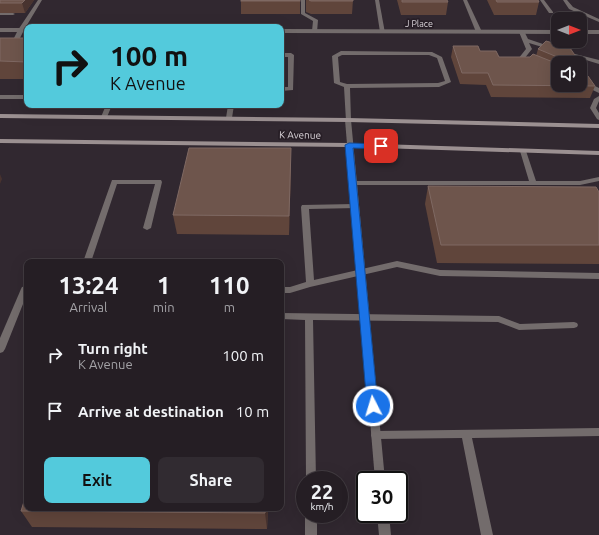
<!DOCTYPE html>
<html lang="en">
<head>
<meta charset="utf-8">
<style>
	:root { --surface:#251e24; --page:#312b31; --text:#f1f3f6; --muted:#a3a2a6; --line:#423c41; --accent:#53cadc }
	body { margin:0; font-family:Ubuntu,sans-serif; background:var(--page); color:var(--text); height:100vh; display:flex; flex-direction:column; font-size:15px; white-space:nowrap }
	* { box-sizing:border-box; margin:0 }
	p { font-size:13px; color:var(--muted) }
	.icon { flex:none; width:22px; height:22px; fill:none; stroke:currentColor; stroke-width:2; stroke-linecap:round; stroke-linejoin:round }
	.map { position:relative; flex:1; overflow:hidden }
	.details { position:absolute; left:24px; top:259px; width:260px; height:252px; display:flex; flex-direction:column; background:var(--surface); border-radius:8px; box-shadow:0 4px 16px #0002,0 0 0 1px var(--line) }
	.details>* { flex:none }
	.hud { position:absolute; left:24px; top:24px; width:260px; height:84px; border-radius:8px; box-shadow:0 4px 16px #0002,0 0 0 1px var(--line); background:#53cadc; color:#111; overflow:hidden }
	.needle { width:26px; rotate:90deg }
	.tools { position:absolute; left:551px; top:12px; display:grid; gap:8px }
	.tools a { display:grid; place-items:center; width:36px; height:36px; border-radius:8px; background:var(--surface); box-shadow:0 4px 16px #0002,0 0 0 1px var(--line); font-size:20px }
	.speed { position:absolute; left:296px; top:471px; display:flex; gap:8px; font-size:20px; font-weight:700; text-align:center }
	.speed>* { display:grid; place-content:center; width:52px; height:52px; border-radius:50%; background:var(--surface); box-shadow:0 4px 16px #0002,0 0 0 1px var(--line); line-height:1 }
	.speed small { font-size:10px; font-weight:400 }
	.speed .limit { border:2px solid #111; border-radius:6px; background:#fff; color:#111 }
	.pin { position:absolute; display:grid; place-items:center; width:34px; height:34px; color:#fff; margin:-17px; border-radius:8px; box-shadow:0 2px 6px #0006 }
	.me { position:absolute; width:44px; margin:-22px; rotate:355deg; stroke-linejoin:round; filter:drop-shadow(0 0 3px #0008) }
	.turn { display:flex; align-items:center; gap:14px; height:84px; padding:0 20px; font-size:18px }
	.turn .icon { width:52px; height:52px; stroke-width:2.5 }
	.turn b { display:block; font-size:28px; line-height:34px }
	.eta { display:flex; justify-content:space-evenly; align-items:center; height:68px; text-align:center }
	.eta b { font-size:24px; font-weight:700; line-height:28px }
	.primary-button { display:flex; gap:8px; margin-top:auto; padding:8px 20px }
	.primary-button a { flex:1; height:46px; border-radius:8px; background:var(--accent); color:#111; font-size:16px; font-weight:700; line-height:46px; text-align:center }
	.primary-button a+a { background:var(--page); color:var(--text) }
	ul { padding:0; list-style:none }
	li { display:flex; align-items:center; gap:12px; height:56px; padding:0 20px }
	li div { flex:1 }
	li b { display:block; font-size:15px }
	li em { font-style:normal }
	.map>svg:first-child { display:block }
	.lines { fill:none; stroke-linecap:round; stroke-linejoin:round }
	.lane { fill:#736c6c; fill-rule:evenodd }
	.street { fill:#736c6c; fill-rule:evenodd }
	.secondary { fill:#9b9091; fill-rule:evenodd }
	.wall { fill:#60453b; fill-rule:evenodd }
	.shaded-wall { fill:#48332f }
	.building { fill:#6e554c; stroke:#7f6963 }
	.route { fill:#1a73e8; stroke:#114b97 }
	.labels { text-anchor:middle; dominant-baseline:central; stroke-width:3.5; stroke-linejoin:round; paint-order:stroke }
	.far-street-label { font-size:9px; fill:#dcd6db; stroke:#271e26 }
	.street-label { font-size:10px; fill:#dcd6db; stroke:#271e26 }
</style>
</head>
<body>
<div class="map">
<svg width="599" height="535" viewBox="0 0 599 535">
	<rect width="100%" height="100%" fill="#312830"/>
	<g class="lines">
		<!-- lane -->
		<g class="lane">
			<path d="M38,0H42L24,30L16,46L11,47L10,46L18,30Z"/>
			<path d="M301,0H305V13L318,20L317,32L312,31L313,21L301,14Z"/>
			<path d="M375,0H379L385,33L380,32Z"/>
			<path d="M463,0H467L482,32L481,33L476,32Z"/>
			<path d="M540,0H544L553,12V13H549Z"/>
			<path d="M563,0H567L573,7L599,19V22L569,9Z"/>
			<path d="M0,13H13L15,14L13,15H0Z"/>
			<path d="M520,31H524L528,39L555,48L552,50L529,43L532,49L524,59L530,63L525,64L518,59L526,49L519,32Z"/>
			<path d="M341,51L432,52L442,57L451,82L439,87L350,88L351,120L348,122L346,121L344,87L334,83L332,56ZM342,55H429L437,58L445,81L438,83L347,84L340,82L338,57Z"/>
			<path d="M563,51L599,60V64L563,53Z"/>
			<path d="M281,53H291L294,55L293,90L281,91V87H288V57H281Z"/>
			<path d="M580,80L593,85L599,88V93L580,84Z"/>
			<rect x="0" y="95" width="27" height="4"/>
			<path d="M599,96V101L596,108L599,113V120L597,119L590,108L594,99Z"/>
			<path d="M106,105H112L107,117L104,119L101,117Z"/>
			<path d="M228,105H234L232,118L229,120L226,118Z"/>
			<path d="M523,149L526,151L536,181H580L599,177V181L580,185H353L350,183L353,181H529L520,151Z"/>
			<path d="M112,180H161L162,182L151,228L147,230L143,228L155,184H117L91,262H83Z"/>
			<path d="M354,204L358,206L357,208L309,209L314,280L397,261L440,270L599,273V279L440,276L397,267L310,287L290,293H281V287H290L306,282L301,207L302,205Z"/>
			<path d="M27,286V294L5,349L3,352L0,353V338L21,289L22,287Z"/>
			<path d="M281,313L499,316L520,324L574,322L577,323L578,325L577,327L574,328L519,330L498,322L313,320L316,480H306L305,320L281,319Z"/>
			<path d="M599,428V436L472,438L493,535H481L462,438L376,439L372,438L371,435L372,432L376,431Z"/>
			<rect x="305" y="514" width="12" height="21"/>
		</g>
		<!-- street -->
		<g class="street">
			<rect x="0" y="28" width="27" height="4"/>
			<path d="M281,29L558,30V34L281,33Z"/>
			<rect x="580" y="30" width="19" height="4"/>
			<path d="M348,118L351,120L385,480H375L345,120Z"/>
			<path d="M377,514H389L391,535H379Z"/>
		</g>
		<!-- secondary -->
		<g class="secondary">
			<path d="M0,114L348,118L599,124V128L348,122L0,118Z"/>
			<path d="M0,139L349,143L599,151V155L349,147L0,143Z"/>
		</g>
	</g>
	<!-- wall -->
	<g class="wall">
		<path d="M0,0H34L25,13H0Z"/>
		<path d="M300,0V14H241V1Z"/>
		<path d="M306,0H353L352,14H311L306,12Z"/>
		<path d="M397,0H447L448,2L446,15H401Z"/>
		<path d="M487,0H538L539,2L536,15H494Z"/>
		<rect x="0" y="38" width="27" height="41"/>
		<path d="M546,41L570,48L583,67L582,72L588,76L595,86L590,98L491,97L486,85L460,84L451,57L453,46H478L480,51H496L499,57H530L533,54L536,56L538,49ZM558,63H580V85H558Z"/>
		<path d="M291,167L289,235L177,234L173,215Z"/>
		<path d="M428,186L599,192V264L437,263L425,204Z"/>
		<path d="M268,508L267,529L32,527L21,511Z"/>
	</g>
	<!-- shaded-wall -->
	<g class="shaded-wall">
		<path d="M25,0H34L25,13L22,3Z"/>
		<path d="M291,148V167L289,235V216Z"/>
		<path d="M0,174L2,179L0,184Z"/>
		<path d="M266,508H268L267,529L265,513Z"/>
	</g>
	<!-- building -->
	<g class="building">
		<path d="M0,0H25L22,3H0Z"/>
		<rect x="241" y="0" width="59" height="1"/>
		<path d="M309,0H353V1H311Z"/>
		<path d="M402,0H447L448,2H402Z"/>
		<path d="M496,0H538L539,2H497Z"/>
		<path d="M0,38H27V62L0,61Z"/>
		<path d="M546,41L570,48L583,67L582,72L588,76L595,86L493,85L488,73H462L453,46H478L480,51H496L499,57H530L533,54L558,64V85H580V63H562V59L538,49Z"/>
		<path d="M189,148H291L289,216L173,215Z"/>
		<path d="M428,186L596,187L599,192V245H441Z"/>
		<path d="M27,492V508H266L265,513L21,511Z"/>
	</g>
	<!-- route -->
	<path class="route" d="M349,143L381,144L384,146L381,149L353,148L378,406L377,409L373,410L369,409L367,406L345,145Z"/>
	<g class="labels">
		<!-- far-street labels -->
		<g class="far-street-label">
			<text x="419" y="24">J Place</text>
		</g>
		<!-- street labels -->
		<g class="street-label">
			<text transform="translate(300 135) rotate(1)">K Avenue</text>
		</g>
	</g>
</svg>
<div class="tools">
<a><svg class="needle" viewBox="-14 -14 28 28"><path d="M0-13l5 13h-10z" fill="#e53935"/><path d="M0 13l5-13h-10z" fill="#a3a2a6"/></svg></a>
<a><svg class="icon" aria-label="sound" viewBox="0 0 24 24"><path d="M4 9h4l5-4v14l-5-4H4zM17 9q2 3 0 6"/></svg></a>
</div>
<div class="speed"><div>22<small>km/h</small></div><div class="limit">30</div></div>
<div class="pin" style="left:381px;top:146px;background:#d93025"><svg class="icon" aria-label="arrive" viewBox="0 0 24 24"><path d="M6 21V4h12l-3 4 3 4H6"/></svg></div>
<svg class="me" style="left:373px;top:406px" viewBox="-20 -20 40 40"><circle r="17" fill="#1a73e8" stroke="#fff" stroke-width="3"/><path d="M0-11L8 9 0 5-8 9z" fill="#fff"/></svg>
<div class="hud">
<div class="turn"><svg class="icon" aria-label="right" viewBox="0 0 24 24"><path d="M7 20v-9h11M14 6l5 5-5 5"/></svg><div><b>100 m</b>K Avenue</div></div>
</div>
<section class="details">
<div class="eta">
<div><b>13:24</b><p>Arrival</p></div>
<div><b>1</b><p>min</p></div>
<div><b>110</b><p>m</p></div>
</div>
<ul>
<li><svg class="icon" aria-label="right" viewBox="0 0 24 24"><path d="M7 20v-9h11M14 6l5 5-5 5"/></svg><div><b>Turn right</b><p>K Avenue</p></div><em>100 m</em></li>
<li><svg class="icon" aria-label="arrive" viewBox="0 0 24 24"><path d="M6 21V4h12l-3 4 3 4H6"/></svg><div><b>Arrive at destination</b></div><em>10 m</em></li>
</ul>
<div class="primary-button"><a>Exit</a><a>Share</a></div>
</section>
</div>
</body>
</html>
